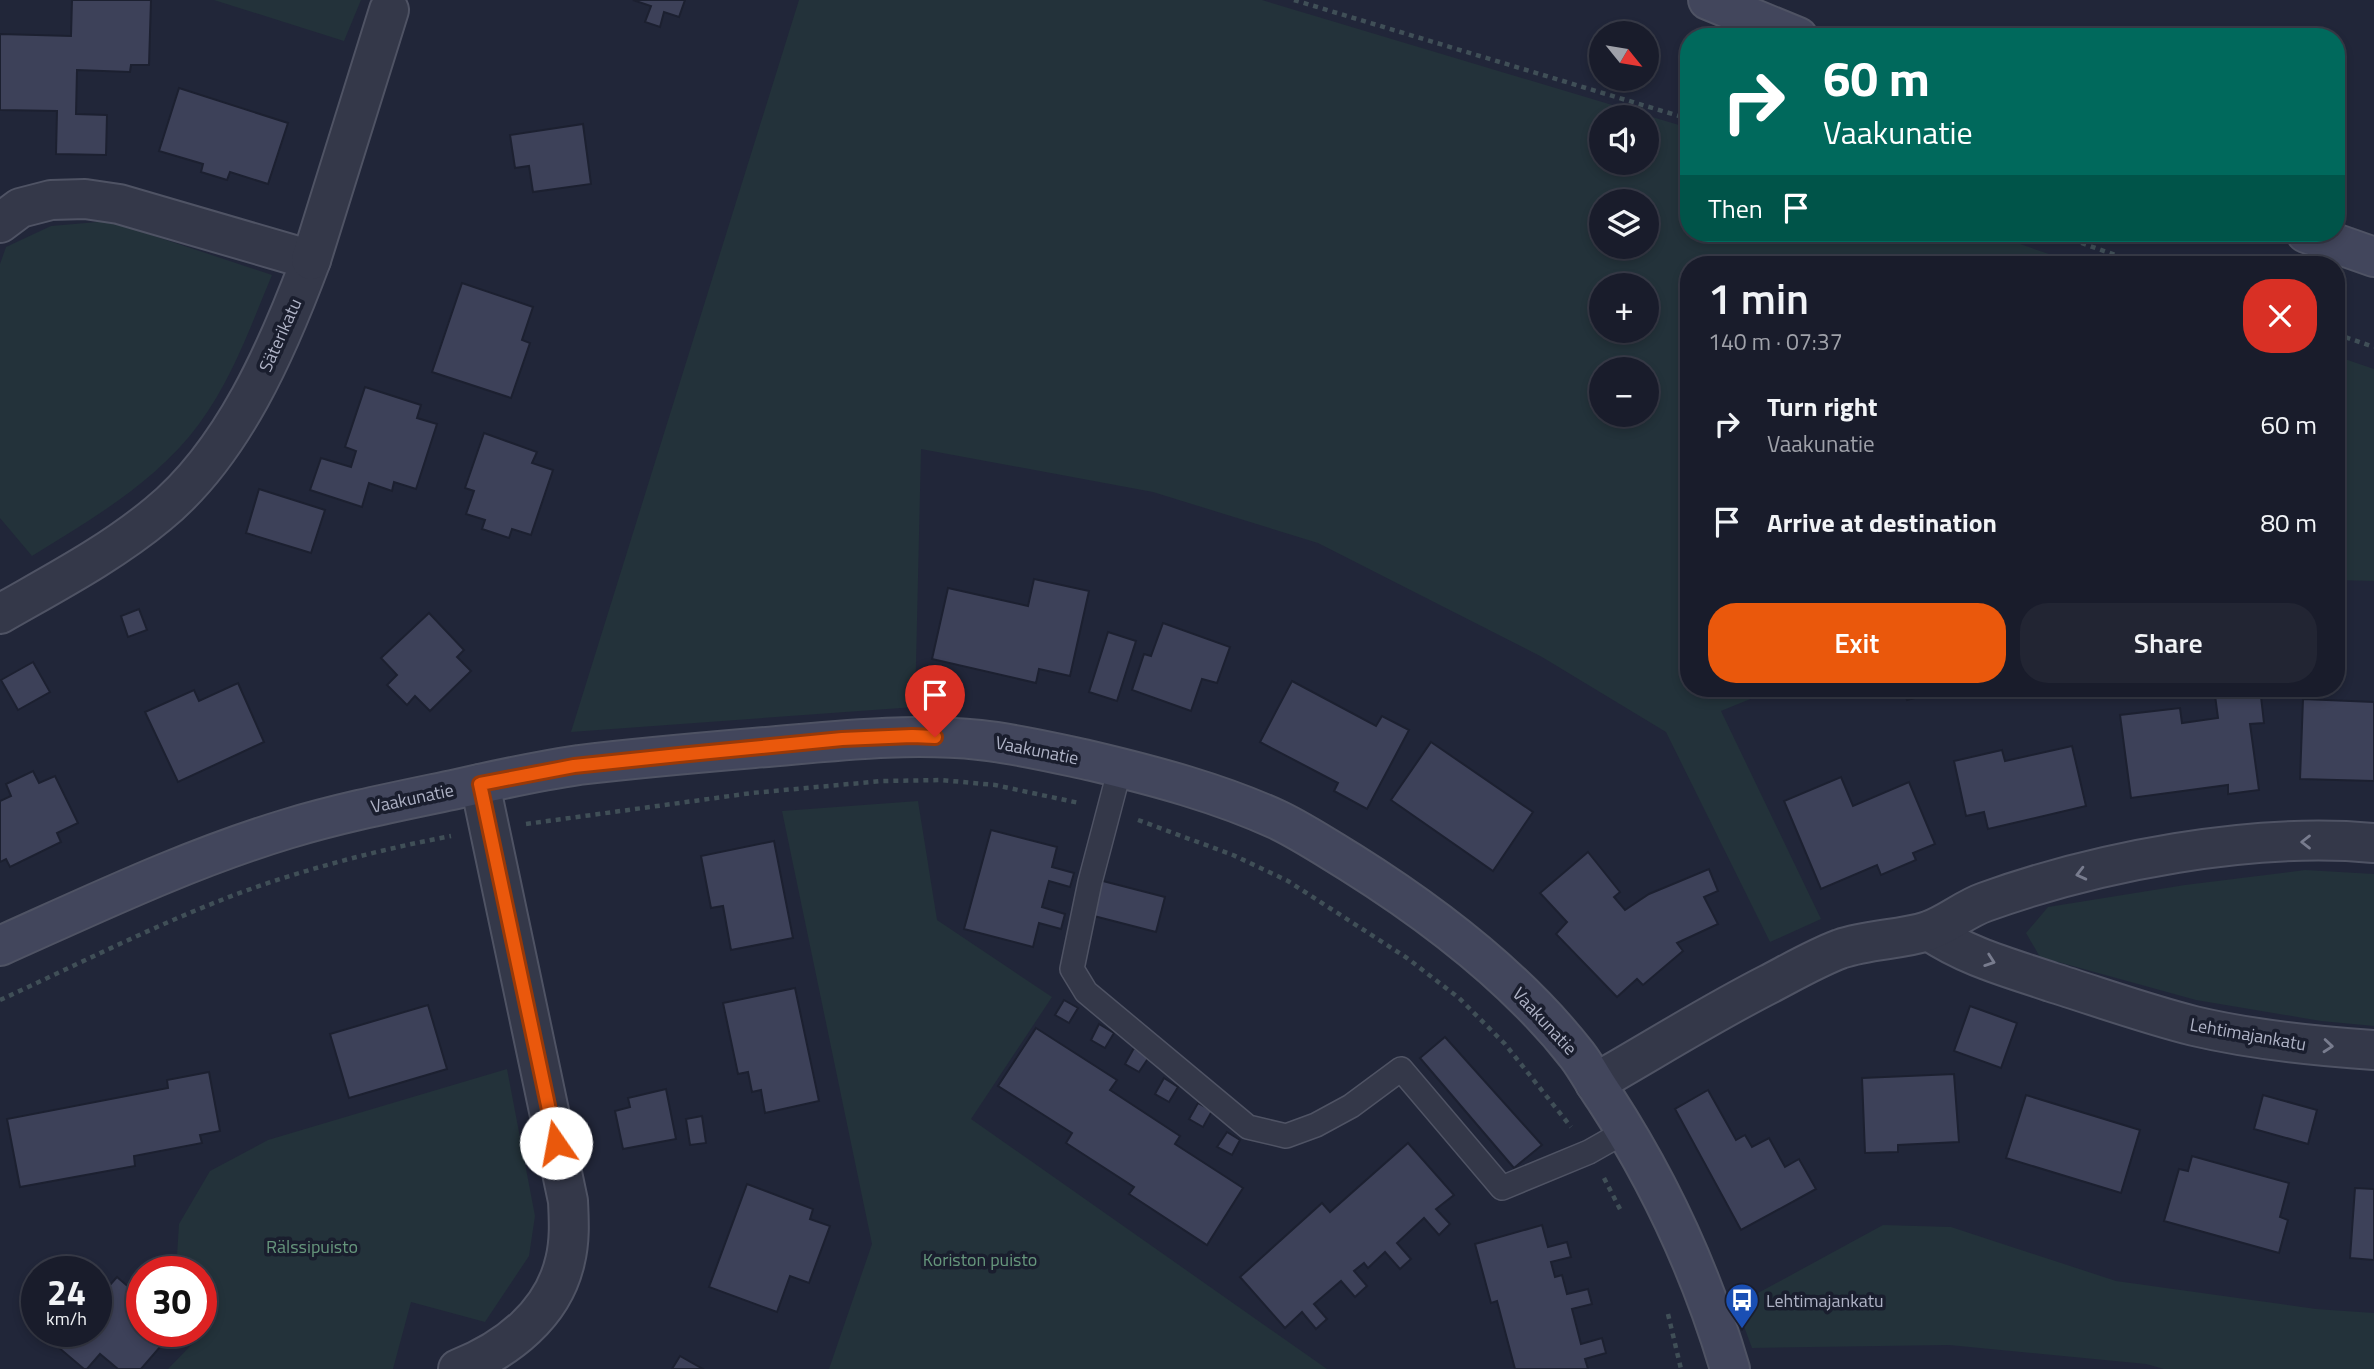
<!DOCTYPE html>
<html lang="en">
<head>
<meta charset="utf-8">
<style>
	:root { --surface:#191c2b; --page:#222533; --text:#f1f3f6; --muted:#9fa1a9; --line:#373a47; --accent:#ea580c }
	body { margin:0; font-family:"Titillium Web",sans-serif; background:var(--page); color:var(--text); height:100vh; display:flex; flex-direction:column; font-size:26px; white-space:nowrap }
	* { box-sizing:border-box; margin:0 }
	p { font-size:23px; color:var(--muted) }
	.icon { flex:none; width:38px; height:38px; fill:none; stroke:currentColor; stroke-width:2; stroke-linecap:round; stroke-linejoin:round }
	.map { position:relative; flex:1; overflow:hidden }
	.panel { position:absolute; left:1680px; top:256px; width:665px; height:441px; display:flex; flex-direction:column; background:var(--surface); border-radius:28px; box-shadow:0 4px 10px #0003,0 0 0 2px var(--line) }
	.panel>* { flex:none }
	.top-card { position:absolute; left:1680px; top:28px; width:665px; height:214px; border-radius:28px; box-shadow:0 4px 10px #0003,0 0 0 2px var(--line); background:#00695c; color:#fff; overflow:hidden }
	.needle { width:46px; rotate:120deg }
	.buttons { position:absolute; left:1589px; top:21px; display:grid; gap:14px }
	.buttons a { display:grid; place-items:center; width:70px; height:70px; border-radius:50%; background:var(--surface); box-shadow:0 4px 10px #0003,0 0 0 2px var(--line); font-size:35px }
	.speed { position:absolute; left:21px; top:1256px; display:flex; gap:14px; font-size:35px; font-weight:700; text-align:center }
	.speed>* { display:grid; place-content:center; width:91px; height:91px; border-radius:50%; background:var(--surface); box-shadow:0 4px 10px #0003,0 0 0 2px var(--line); line-height:1 }
	.speed small { font-size:18px; font-weight:400 }
	.speed .limit { border:10px solid #d22; background:#fff; color:#111 }
	.pin { position:absolute; display:grid; place-items:center; width:60px; height:60px; color:#fff; margin:-72px -30px; border-radius:50% 50% 50% 0; rotate:-45deg; box-shadow:0 0 7px #0007 }
	.pin .icon { rotate:45deg }
	.me { position:absolute; width:77px; margin:-38px; rotate:348deg; stroke-linejoin:round; filter:drop-shadow(0 0 5px #0008) }
	.turn { display:flex; align-items:center; gap:24px; height:147px; padding:0 28px; font-size:32px }
	.turn .icon { width:91px; height:91px; stroke-width:2.5 }
	.turn b { display:block; font-size:49px; line-height:60px }
	.then { display:flex; align-items:center; height:66px; padding:0 28px; background:#0003; gap:14px; font-size:26px }
	.round { display:grid; place-items:center; flex:none; width:74px; height:74px; border-radius:28px; background:var(--page) }
	.headline { display:flex; align-items:center; justify-content:space-between; height:119px; padding:0 28px }
	h1 { font-size:42px; font-weight:600; line-height:52px }
	.cta { display:flex; gap:14px; margin-top:auto; padding:14px 28px }
	.cta a { flex:1; height:80px; border-radius:28px; background:var(--accent); color:#fff; font-size:28px; font-weight:600; line-height:80px; text-align:center }
	.cta a+a { background:var(--page); color:var(--text) }
	ul { padding:0; list-style:none }
	li { display:flex; align-items:center; gap:21px; height:98px; padding:0 28px }
	li div { flex:1 }
	li b { display:block; font-size:26px }
	li em { font-style:normal }
	.map>svg:first-child { display:block }
	.green { fill:#23323a; fill-rule:evenodd }
	.building { fill:#3d4159; stroke:#1c2030; stroke-width:2 }
	.lines { fill:none; stroke-linecap:round; stroke-linejoin:round }
	.lane-casing { stroke:#4f5364; stroke-width:26 }
	.street-casing { stroke:#4f5364; stroke-width:42 }
	.secondary-casing { stroke:#4f5364; stroke-width:42 }
	.path { stroke:#404f57; stroke-width:4.5; stroke-dasharray:5 5; stroke-linecap:butt }
	.lane { stroke:#343849; stroke-width:23 }
	.street { stroke:#343849; stroke-width:38 }
	.secondary { stroke:#42465c; stroke-width:38 }
	.oneway { stroke:#787c8e }
	.route-casing { stroke:#983908; stroke-width:18 }
	.route { stroke:#ea580c; stroke-width:12 }
	.labels { text-anchor:middle; dominant-baseline:central; stroke-width:7; stroke-linejoin:round; paint-order:stroke }
	.street-label { font-size:18px; fill:#afb3c6; stroke:#1a1e2e }
	.park-label { font-size:18px; fill:#66967c; stroke:#1a1e2e }
	.poi-label { font-size:18px; fill:#afb3c6; stroke:#1a1e2e; text-anchor:start }
</style>
</head>
<body>
<div class="map">
<svg width="2374" height="1369" viewBox="0 0 2374 1369">
	<rect width="100%" height="100%" fill="#212639"/>
	<!-- green -->
	<g class="green">
		<path d="M214,0H361L344,41Z"/>
		<path d="M799,0H1262L1689,128V233H1988L2078,264H1689V688H1777L1721,711L1821,919L1770,942L1666,732L1542,657L1318,543L1153,492L921,449L915,707L571,732ZM1647,117V163H1601V117ZM1647,201V247H1601V201ZM1601,285H1647V331H1601ZM1601,369H1647V415H1601Z"/>
		<path d="M109,221L272,275C251,325 232,380 199,424C156,482 92,519 32,556L0,518V264L6,247L51,226Z"/>
		<path d="M2336,356L2374,369V581L2336,580Z"/>
		<path d="M918,801L937,920L1052,997L971,1119L1327,1369H829L872,1244L782,811Z"/>
		<path d="M2305,870L2374,874V1026L2321,1021L2196,1000L2040,957L2026,933L2048,907L2185,885Z"/>
		<path d="M507,1069L535,1216L529,1256L485,1322L411,1302L393,1369H168L197,1339L194,1332H201V1272H176L179,1224L210,1171L268,1140Z"/>
		<path d="M1883,1225L1951,1227L2116,1281L2316,1309L2374,1313V1369H2164L2146,1364L1949,1345L1752,1348L1736,1305Z"/>
	</g>
	<!-- building -->
	<g class="building">
		<path d="M72,0H151L149,65H131L130,72L77,70L76,114L107,115L106,155L56,154L57,111L0,110V34L71,36Z"/>
		<path d="M633,0H685L679,17L664,12L660,27L645,22L651,6Z"/>
		<path d="M179,88L288,123L268,184L230,172L227,180L201,172L203,164L159,151Z"/>
		<path d="M583,124L591,184L533,192L529,166L515,168L510,135Z"/>
		<path d="M462,283L533,307L522,340L530,343L511,398L432,372Z"/>
		<path d="M365,387L421,405L417,418L437,424L416,489L394,482L392,491L369,483L362,507L310,490L321,458L351,467L356,451L345,447Z"/>
		<path d="M484,433L537,452L532,463L553,470L531,535L512,529L509,538L482,529L485,520L466,514L474,491L465,488Z"/>
		<path d="M259,489L325,510L311,553L246,533Z"/>
		<path d="M1034,579L1089,591L1070,676L1039,669L1036,683L932,659L948,588L1028,606Z"/>
		<path d="M139,609L147,630L128,637L121,616Z"/>
		<path d="M429,613L464,650L457,657L471,671L430,711L415,696L407,705L387,685L397,675L381,658Z"/>
		<path d="M1163,623L1230,647L1217,683L1202,679L1191,711L1132,690L1144,654L1151,656Z"/>
		<path d="M1108,632L1136,641L1117,701L1089,692Z"/>
		<path d="M33,662L50,692L18,710L1,680Z"/>
		<path d="M1292,681L1376,726L1382,716L1409,730L1367,809L1334,791L1338,783L1260,742Z"/>
		<path d="M238,683L264,742L178,782L145,712L194,690L199,701Z"/>
		<path d="M1904,688H1953L1907,700Z"/>
		<path d="M2214,688H2260L2264,723L2250,724L2259,790L2228,794V785L2131,798L2120,715L2180,708L2182,723L2218,718Z"/>
		<path d="M2303,699L2374,702V781L2300,779Z"/>
		<path d="M1431,742L1533,812L1493,871L1391,800Z"/>
		<path d="M2072,746L2086,806L1988,829L1984,812L1966,816L1954,761L2002,750L2005,761Z"/>
		<path d="M33,771L39,783L55,776L78,823L57,833L61,842L10,867L6,859L0,862V801L11,796L6,784Z"/>
		<path d="M1841,777L1853,806L1909,782L1935,844L1913,853L1916,860L1881,875L1877,865L1821,889L1784,801Z"/>
		<path d="M991,830L1057,847L1052,867L1074,873L1070,887L1049,881L1042,907L1065,914L1061,929L1039,923L1033,947L964,929Z"/>
		<path d="M774,841L793,938L731,950L723,906L711,908L701,856Z"/>
		<path d="M1588,852L1620,892L1614,897L1625,910L1649,894L1709,869L1718,891L1704,897L1718,924L1677,943L1683,951L1643,985L1637,979L1617,997L1556,934L1567,922L1540,893Z"/>
		<path d="M1099,880L1165,897L1156,932L1090,915Z"/>
		<path d="M795,988L819,1101L765,1113L761,1090L752,1092L748,1072L738,1074L723,1003Z"/>
		<path d="M1064,1000L1078,1008L1069,1023L1055,1015Z"/>
		<path d="M428,1005L447,1069L349,1098L330,1034Z"/>
		<path d="M1970,1006L2017,1023L2001,1068L1954,1051Z"/>
		<path d="M1099,1024L1114,1033L1105,1048L1091,1040Z"/>
		<path d="M1036,1028L1117,1080L1110,1090L1180,1136L1175,1144L1243,1188L1207,1245L1129,1194L1134,1187L1066,1143L1072,1133L998,1086Z"/>
		<path d="M1445,1037L1542,1145L1514,1168L1420,1058Z"/>
		<path d="M1134,1048L1149,1057L1139,1072L1125,1064Z"/>
		<path d="M209,1072L220,1131L200,1135L202,1143L134,1156L135,1166L20,1187L7,1119L168,1088L167,1080Z"/>
		<path d="M1954,1074L1959,1142L1898,1145V1152L1865,1153L1862,1078Z"/>
		<path d="M1164,1078L1178,1087L1169,1102L1155,1094Z"/>
		<path d="M666,1089L676,1139L623,1149L615,1111L630,1107L628,1098Z"/>
		<path d="M1708,1090L1736,1140L1745,1135L1752,1147L1769,1138L1785,1167L1799,1159L1816,1189L1741,1230L1675,1109Z"/>
		<path d="M2026,1095L2140,1130L2121,1193L2006,1158Z"/>
		<path d="M2263,1095L2317,1110L2308,1144L2254,1129Z"/>
		<path d="M1198,1103L1212,1111L1203,1127L1189,1119Z"/>
		<path d="M702,1116L706,1143L690,1145L686,1119Z"/>
		<path d="M1227,1132L1240,1140L1232,1155L1217,1147Z"/>
		<path d="M1408,1143L1454,1195L1436,1209L1450,1224L1439,1235L1424,1218L1397,1243L1411,1259L1400,1269L1385,1252L1368,1268L1364,1263L1354,1271L1367,1286L1355,1297L1341,1281L1314,1304L1327,1319L1316,1329L1302,1312L1285,1328L1240,1277L1322,1203L1330,1212Z"/>
		<path d="M2192,1156L2289,1183L2280,1217L2288,1220L2279,1253L2164,1221L2179,1169L2188,1171Z"/>
		<path d="M747,1184L813,1209L810,1219L830,1226L809,1283L790,1276L777,1312L709,1287Z"/>
		<path d="M2355,1188L2374,1189V1260L2350,1258Z"/>
		<path d="M1542,1225L1548,1247L1567,1242L1571,1257L1551,1262L1555,1277L1562,1275L1567,1294L1588,1289L1592,1304L1572,1309L1581,1344L1602,1338L1606,1353L1585,1359L1588,1369H1515L1497,1301L1491,1303L1475,1244Z"/>
		<path d="M117,1277L139,1296L142,1293V1332H173L141,1369H118L100,1354L87,1369H84L58,1347L71,1332H96V1290L101,1295Z"/>
		<path d="M680,1356L703,1369H672Z"/>
	</g>
	<g class="lines">
		<!-- lane casing -->
		<g class="lane-casing">
			<path id="lane" d="M1120,768L1090,882L1072,969L1086,992L1248,1127L1286,1136L1316,1125L1351,1106L1401,1069L1502,1188L1589,1152L1626,1131"/>
		</g>
		<!-- street casing -->
		<g class="street-casing">
			<g id="street">
				<path d="M0,223L20,208L51,200L85,199L119,204L311,260C278,348 233,453 158,514C110,554 54,583 0,614"/>
				<path d="M311,260L389,10"/>
				<path d="M1929,931C1968,957 2007,967 2051,982C2099,997 2146,1014 2194,1026C2253,1040 2314,1046 2374,1050"/>
				<path d="M1595,1083C1653,1050 1710,1014 1769,984C1792,972 1816,958 1840,949C1869,939 1900,940 1928,931C1948,924 1965,909 1985,902C2099,861 2252,832 2374,843"/>
				<path d="M458,1369C507,1350 553,1314 565,1261C570,1241 569,1221 568,1201L480,784"/>
			</g>
		</g>
		<!-- secondary casing -->
		<g class="secondary-casing">
			<g id="secondary">
				<path d="M1708,0L1798,37"/>
				<path d="M2306,233L2374,257"/>
				<path d="M0,946C94,904 188,859 287,829C343,812 400,801 457,789C497,780 538,771 579,765C637,758 695,753 754,748C829,742 904,732 980,740C1018,744 1055,753 1092,761C1155,776 1219,793 1278,820C1303,832 1327,848 1350,862C1433,914 1516,977 1577,1055C1587,1068 1595,1084 1605,1098C1659,1181 1702,1274 1730,1369"/>
			</g>
		</g>
		<!-- path -->
		<g class="path">
			<path d="M1294,0L1689,119"/>
			<path d="M2053,233L2141,264"/>
			<path d="M2336,334L2374,347"/>
			<path d="M1138,820L1233,855L1288,881L1407,958L1459,998L1505,1044L1571,1127"/>
			<path d="M526,824L752,793L882,781L941,780L995,785L1079,803"/>
			<path d="M0,1000C92,958 184,910 280,879C337,861 393,847 451,836"/>
			<path d="M1604,1178L1621,1211"/>
			<path d="M1668,1314L1681,1369"/>
		</g>
		<!-- lane -->
		<use href="#lane" class="lane"/>
		<!-- street -->
		<use href="#street" class="street"/>
		<!-- secondary -->
		<use href="#secondary" class="secondary"/>
	</g>
	<!-- one-way arrows -->
	<defs><path id="oneway-chevron" d="M-2-3.5L2.5 0L-2 3.5" fill="none" stroke-width="1.6" stroke-linecap="round" stroke-linejoin="round" transform="scale(1.75)"/></defs>
	<g class="oneway">
		<use href="#oneway-chevron" transform="translate(2306 842) rotate(-180)"/>
		<use href="#oneway-chevron" transform="translate(2081 874) rotate(166)"/>
		<use href="#oneway-chevron" transform="translate(1990 961) rotate(19)"/>
		<use href="#oneway-chevron" transform="translate(2328 1046) rotate(5)"/>
	</g>
	<g class="lines">
		<!-- route casing -->
		<g class="route-casing">
			<path id="route" d="M556,1143L480,784L574,766L679,755L842,739L912,736L935,737"/>
		</g>
		<!-- route -->
		<use href="#route" class="route"/>
	</g>
	<!-- icons -->
	<defs>
		<g id="bus-pin" transform="scale(1.75)"><path d="M0 17L-7.5 6A9.5 9.5 0 1 1 7.5 6Z" fill="#1a4fb4" stroke="#1a1e2e"/><path d="M-5-6H5V4H4V6H2V4H-2V6H-4V4H-5ZM-3.5-4V0h7V-4ZM-3.5 1.2v1.5H-2V1.2ZM2 1.2v1.5H3.5V1.2Z" fill="#fff"/></g>
	</defs>
	<g fill-rule="evenodd">
		<use href="#bus-pin" x="1742" y="1300"/>
	</g>
	<g class="labels">
		<!-- street labels -->
		<g class="street-label">
			<text transform="translate(280 335) rotate(-66)">Säterikatu</text>
			<text transform="translate(1037 750) rotate(11)">Vaakunatie</text>
			<text transform="translate(412 798) rotate(-12)">Vaakunatie</text>
			<text transform="translate(1545 1021) rotate(47)">Vaakunatie</text>
			<text transform="translate(2248 1034) rotate(10)">Lehtimajankatu</text>
		</g>
		<!-- park labels -->
		<g class="park-label">
			<text x="312" y="1246">Rälssipuisto</text>
			<text x="980" y="1259">Koriston puisto</text>
		</g>
		<!-- poi labels -->
		<g class="poi-label">
			<text x="1766" y="1300">Lehtimajankatu</text>
		</g>
	</g>
</svg>
<div class="buttons">
<a><svg class="needle" viewBox="-14 -14 28 28"><path d="M0-13l5 13h-10z" fill="#e53935"/><path d="M0 13l5-13h-10z" fill="#9fa1a9"/></svg></a>
<a><svg class="icon" aria-label="sound" viewBox="0 0 24 24"><path d="M4 9h4l5-4v14l-5-4H4zM17 9q2 3 0 6"/></svg></a>
<a><svg class="icon" aria-label="layers" viewBox="0 0 24 24"><path d="M12 4l9 5-9 5-9-5zM3 14l9 5 9-5"/></svg></a>
<a>+</a>
<a>−</a>
</div>
<div class="speed"><div>24<small>km/h</small></div><div class="limit">30</div></div>
<div class="pin" style="left:935px;top:737px;background:#d93025"><svg class="icon" aria-label="arrive" viewBox="0 0 24 24"><path d="M6 21V4h12l-3 4 3 4H6"/></svg></div>
<svg class="me" style="left:556px;top:1143px" viewBox="-20 -20 40 40"><circle r="19" fill="#fff"/><path d="M0-13L10 11 0 6-10 11z" fill="#ea580c"/></svg>
<div class="top-card">
<div class="turn"><svg class="icon" aria-label="right" viewBox="0 0 24 24"><path d="M7 20v-9h11M14 6l5 5-5 5"/></svg><div><b>60 m</b>Vaakunatie</div></div>
<div class="then">Then<svg class="icon" aria-label="arrive" viewBox="0 0 24 24"><path d="M6 21V4h12l-3 4 3 4H6"/></svg></div>
</div>
<section class="panel">
<div class="headline"><div><h1>1 min</h1><p>140 m · 07:37</p></div><a class="round" style="background:#d93025;color:#fff"><svg class="icon" aria-label="close" viewBox="0 0 24 24"><path d="M6 6l12 12M18 6L6 18"/></svg></a></div>
<ul>
<li><svg class="icon" aria-label="right" viewBox="0 0 24 24"><path d="M7 20v-9h11M14 6l5 5-5 5"/></svg><div><b>Turn right</b><p>Vaakunatie</p></div><em>60 m</em></li>
<li><svg class="icon" aria-label="arrive" viewBox="0 0 24 24"><path d="M6 21V4h12l-3 4 3 4H6"/></svg><div><b>Arrive at destination</b></div><em>80 m</em></li>
</ul>
<div class="cta"><a>Exit</a><a>Share</a></div>
</section>
</div>
</body>
</html>
